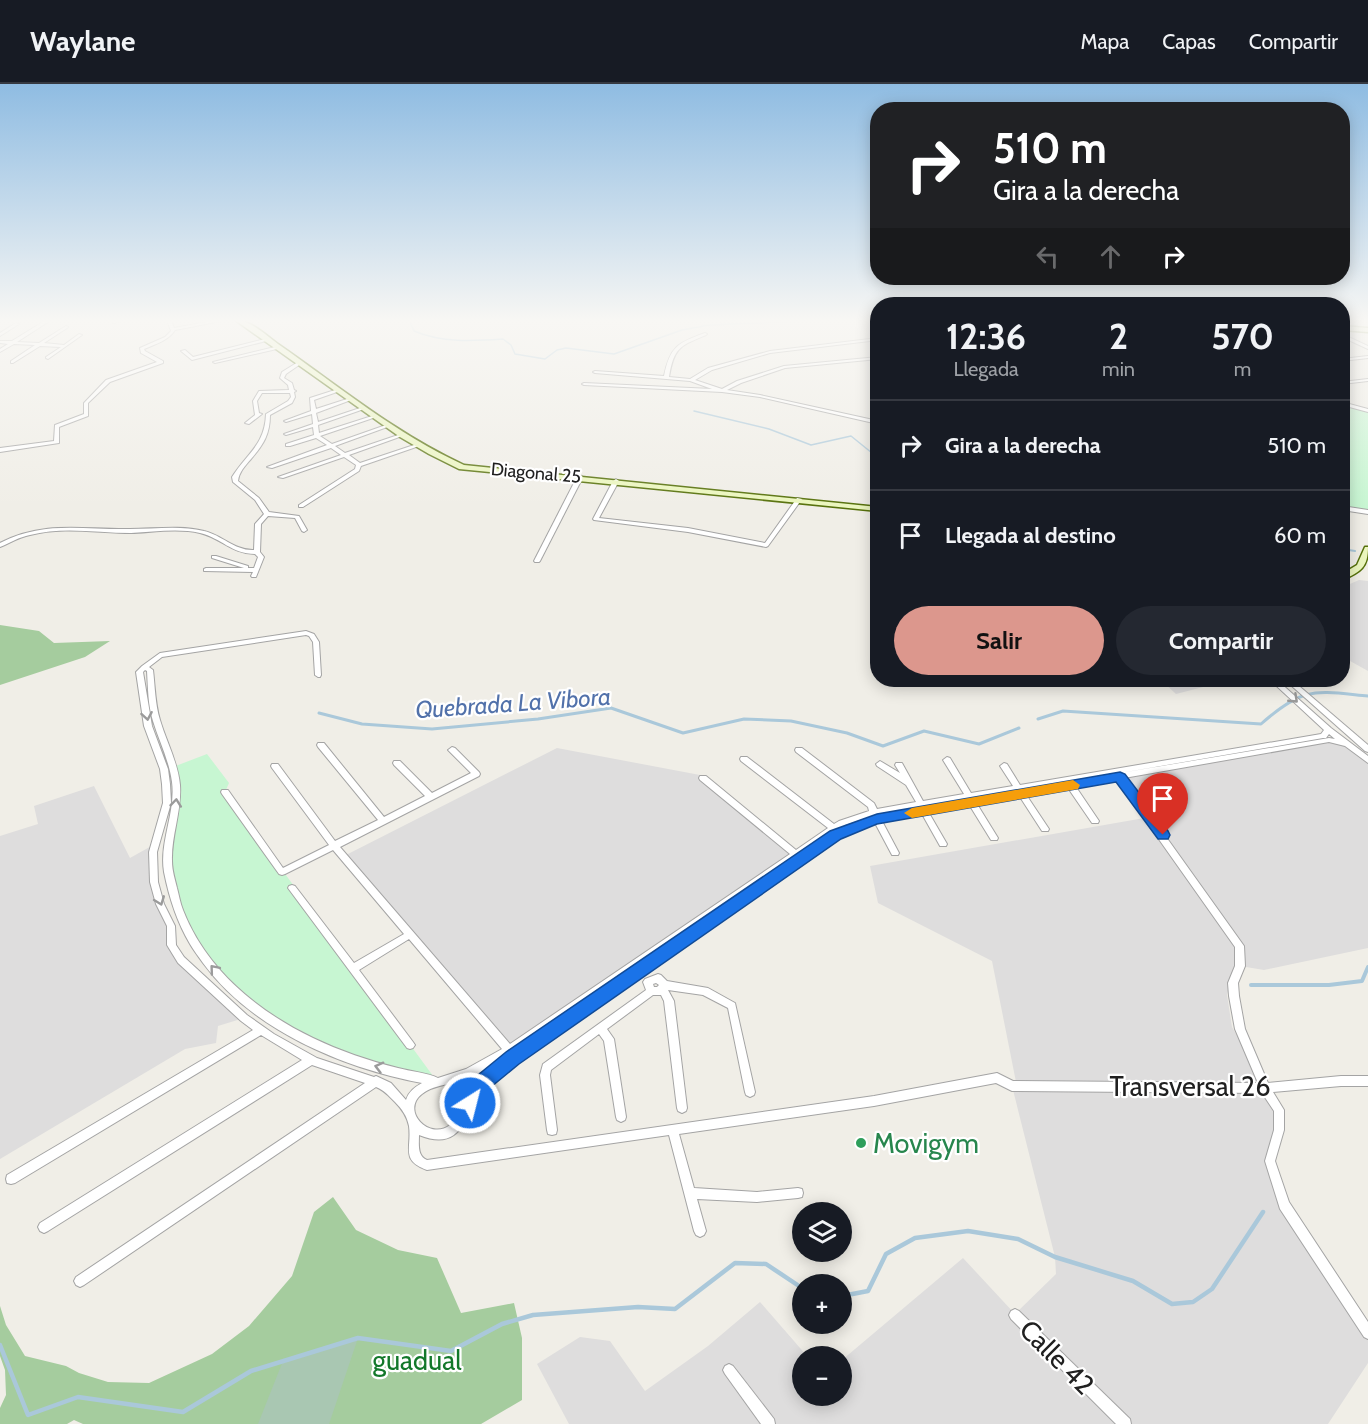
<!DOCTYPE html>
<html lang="es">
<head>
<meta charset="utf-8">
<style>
	:root { --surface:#171b24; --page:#242831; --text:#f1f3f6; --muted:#9ea1a6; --line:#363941; --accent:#dc978d }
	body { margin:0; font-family:Cabin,sans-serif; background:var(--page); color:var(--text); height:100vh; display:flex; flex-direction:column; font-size:22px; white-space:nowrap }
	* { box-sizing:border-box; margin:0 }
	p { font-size:20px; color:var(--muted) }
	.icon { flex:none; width:33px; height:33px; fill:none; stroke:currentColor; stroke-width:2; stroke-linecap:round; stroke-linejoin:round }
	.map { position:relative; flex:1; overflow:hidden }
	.side { position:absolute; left:870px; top:213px; width:480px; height:390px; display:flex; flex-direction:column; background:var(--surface); border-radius:24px; box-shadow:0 3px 15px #0003 }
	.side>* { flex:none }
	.banner { position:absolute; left:870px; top:18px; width:480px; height:183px; border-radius:24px; box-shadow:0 3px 15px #0003; background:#202124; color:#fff; overflow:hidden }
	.fabs { position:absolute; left:792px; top:1118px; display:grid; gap:12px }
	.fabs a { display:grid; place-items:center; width:60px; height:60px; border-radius:50%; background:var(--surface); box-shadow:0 3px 15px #0003; font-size:30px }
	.pin { position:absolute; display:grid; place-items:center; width:51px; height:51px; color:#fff; margin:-62px -26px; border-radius:50% 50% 50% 0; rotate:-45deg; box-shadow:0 0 6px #0007 }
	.pin .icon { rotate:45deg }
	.me { position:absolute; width:66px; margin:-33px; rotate:36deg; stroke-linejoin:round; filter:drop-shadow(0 0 4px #0008) }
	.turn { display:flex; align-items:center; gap:21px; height:126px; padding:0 24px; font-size:27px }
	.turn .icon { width:78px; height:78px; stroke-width:2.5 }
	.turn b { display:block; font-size:42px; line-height:51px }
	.lanes { display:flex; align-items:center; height:57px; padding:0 24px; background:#0003; justify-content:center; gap:30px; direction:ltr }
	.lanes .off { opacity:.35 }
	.eta { display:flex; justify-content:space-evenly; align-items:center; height:102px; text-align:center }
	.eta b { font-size:36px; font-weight:700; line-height:42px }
	.primary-button { display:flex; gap:12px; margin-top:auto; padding:12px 24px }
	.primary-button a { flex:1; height:69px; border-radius:36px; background:var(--accent); color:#111; font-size:24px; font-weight:700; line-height:69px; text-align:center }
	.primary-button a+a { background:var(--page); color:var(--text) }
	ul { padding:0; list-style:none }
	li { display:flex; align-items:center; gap:18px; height:90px; padding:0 24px; border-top:2px solid var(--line) }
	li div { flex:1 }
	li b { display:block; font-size:22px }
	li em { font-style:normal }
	header { display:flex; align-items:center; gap:36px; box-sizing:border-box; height:84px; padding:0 30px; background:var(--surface); border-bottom:2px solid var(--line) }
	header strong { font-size:28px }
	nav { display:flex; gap:33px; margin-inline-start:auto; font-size:21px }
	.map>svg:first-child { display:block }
	.residential { fill:#dedddd }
	.forest { fill:#a5cc9e }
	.cemetery { fill:#a9c7b2 }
	.park { fill:#c7f6d2 }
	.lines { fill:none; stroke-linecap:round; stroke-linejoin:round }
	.stream-far4 { stroke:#aac8da; stroke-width:1.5 }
	.stream-far3 { stroke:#aac8da; stroke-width:2 }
	.stream-far2 { stroke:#aac8da; stroke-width:3 }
	.stream-far1 { stroke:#aac8da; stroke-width:4 }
	.stream { stroke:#aac8da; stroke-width:4.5 }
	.street-casing { stroke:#a4a4a4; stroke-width:2 }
	.secondary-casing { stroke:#57710c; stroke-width:3 }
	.street { fill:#fff; fill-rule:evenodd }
	.secondary { fill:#ebf6be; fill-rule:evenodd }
	.oneway { stroke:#9b9b9b }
	.route { fill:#1a73e8; stroke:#114b97; stroke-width:1.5 }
	.slow { fill:#f59e0b }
	.leisure-dot { fill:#2e9e5b; stroke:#fff; stroke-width:2 }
	.labels { text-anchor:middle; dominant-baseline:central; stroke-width:4.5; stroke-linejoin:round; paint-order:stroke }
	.far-street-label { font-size:18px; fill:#202020; stroke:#fff }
	.water-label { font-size:24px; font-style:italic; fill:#5171aa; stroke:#fff }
	.near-street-label { font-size:27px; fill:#202020; stroke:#fff }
	.near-leisure-label { font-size:27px; fill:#27864d; stroke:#fff; text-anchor:start }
	.near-park-label { font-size:27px; fill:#13782a; stroke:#fff }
</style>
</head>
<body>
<header>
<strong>Waylane</strong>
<nav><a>Mapa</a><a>Capas</a><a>Compartir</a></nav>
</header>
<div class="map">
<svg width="1368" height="1340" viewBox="0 0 1368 1340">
	<rect width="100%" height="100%" fill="#f0eee7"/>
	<!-- residential -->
	<g class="residential">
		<path d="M1359,496L1368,497V587L1343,573V503Z"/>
		<path d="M1161,596H1200L1207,602L1176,610Z"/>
		<path d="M1329,656L1339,657L1368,676V864L1264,886L1240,882L1239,865L1227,911L1232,943L1263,998H1016L992,877L878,819L870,782L1150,733L1120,693Z"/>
		<path d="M557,664L700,691L795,770L509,966L344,772Z"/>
		<path d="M94,702L130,774L155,760L153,787L181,876L244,934L218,942L216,959L185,965L0,1075V752L38,740L34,722Z"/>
		<path d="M1012,1002L1265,1004L1279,1026L1270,1077L1284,1121L1368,1249V1279L1328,1340H569L537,1280L580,1253L610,1257L645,1307L708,1262L760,1218L807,1272H802V1311H842V1276L963,1174L1015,1230L1056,1190L1055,1173Z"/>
	</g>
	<!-- forest -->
	<g class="forest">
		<path d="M0,541L39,547L54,559L110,557L85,573L0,601Z"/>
		<path d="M333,1113L356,1146L398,1166L437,1174L461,1229L514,1219L522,1254V1316L481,1340H83L74,1336L67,1340H0V1324L6,1311L5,1286L0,1272V1222L6,1241L25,1272L66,1282L79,1289L108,1298L149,1299L212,1270L249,1242L292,1192L314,1128Z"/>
	</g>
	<!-- cemetery -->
	<path class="cemetery" d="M358,1254L329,1340H258L283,1277Z"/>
	<!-- park -->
	<g class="park">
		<path d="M1342,319L1368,327V428L1343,424Z"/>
		<path d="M207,670L229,699L225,708L436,996L336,971L232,906L192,855L169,793L170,754L177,717L173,683Z"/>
	</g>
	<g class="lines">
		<!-- stream-far4 -->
		<g class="stream-far4">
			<path d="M409,236L414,247C442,259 473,257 503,255L511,261L515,270L545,275L557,266L566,264L614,270L682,246L709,241L831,236"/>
			<path d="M873,236L878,237"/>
			<path d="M1362,236L1368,238"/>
			<path d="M694,327L769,345L811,361L851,352L872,369"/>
		</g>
		<!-- stream-far3 -->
		<g class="stream-far3">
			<path d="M871,368L878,374"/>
			<path d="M1342,465L1355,467"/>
		</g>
		<!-- stream-far2 -->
		<g class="stream-far2">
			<path d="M319,629L362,640L432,645L538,635L611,624L683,649L744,635L791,637L847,649L883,662L924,647L979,660L1019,644"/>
			<path d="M1038,635L1063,627L1261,640C1304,602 1314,607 1368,612"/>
		</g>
		<!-- stream-far1 -->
		<path class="stream-far1" d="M1251,901H1329L1362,897L1368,883"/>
		<!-- stream -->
		<g class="stream">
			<path d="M842,1212L868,1207L886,1170L915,1154L968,1147L1018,1155L1055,1173L1133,1197L1172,1220L1193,1218L1212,1205L1263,1128"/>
			<path d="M0,1261L28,1331L78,1313L183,1328L251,1287L358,1254L451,1267L502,1240L533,1231L638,1223L675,1225L735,1179L766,1180L802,1204"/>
		</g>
		<!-- street casing -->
		<g class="street-casing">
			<g id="street">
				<path d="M46,236H51L17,258L39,259L66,242L68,243L67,244L44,259L64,261L79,250L82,251L48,275L46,274V273L61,263L40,262L13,279H11V277L35,261L14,260L0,268V265L8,260L0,259V257H12Z"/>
				<path d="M118,236H124L114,239L112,238Z"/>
				<path d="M167,236H171L174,244L218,236H226L175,246C169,256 156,260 144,265L145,267L163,277V279L110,298L88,319V332L59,343V359L0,368V364L54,357L55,341L84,330V319L106,296L157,278L141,269L140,264L165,253L171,247Z"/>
				<path d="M16,239L19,240L0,252V249Z"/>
				<path d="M705,249L707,250L706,251C680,262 674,263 669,293L690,295L708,284L770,267L878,254V256L770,269L712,286L695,296L722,305L737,297L784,282L878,273V275L785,284L741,299L727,306L760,311L878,337V340L760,313L722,308L584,301L582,300L584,299L712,305L690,297L595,289L593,288L595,287L664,292C670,263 677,259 705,249Z"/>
				<path d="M1342,250L1368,262V265L1342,253Z"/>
				<path d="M269,254H270V256L192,276L181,267L185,266L193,273Z"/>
				<path d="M279,262L281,263V264L215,279L213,278Z"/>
				<path d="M1368,272V274L1342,277V275Z"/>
				<path d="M298,278L302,279L286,290L284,294L292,299L294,306L296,307L294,308L295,313L292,319L270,331C270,351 263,361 251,375C245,382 239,388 238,397L259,414L269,428L299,432L307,446L304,448L302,447L295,434L268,432L261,440L260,468L264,473L256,493H252L251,492L253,488L204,487V485L206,484H244L212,474V472H216L248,482V484H254L258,473L255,470C232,470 221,454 200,449C178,444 154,448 131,449C98,449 63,442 30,451C19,453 10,459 0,463V459C44,436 83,446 130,445C154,445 180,441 204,447C222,451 235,467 254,466L255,440L264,430L255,416L233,398L232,393C247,369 265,361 266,330L288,317L291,313L290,309H262L257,317L259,329L262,330L249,340L245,339L255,331L253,317L259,307L289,306L288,301L280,294L282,288Z"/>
				<path d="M1368,295V297L1342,300V298Z"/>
				<path d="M335,306L337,307V308L314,316L316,325L347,315L351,316L316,329L318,338L360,324L364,325L318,341L319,349L372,332L376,333L320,352L332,360L386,341L390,342L335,362L345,369L401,350L405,351L349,371L360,379L417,360L422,361L361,382L359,387L303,423H299V421L355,385L356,381L344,373L283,394L278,393L341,371L331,364L272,384L267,383L327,361L316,354L290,362H286V360L314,351L313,343L286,351L284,350L313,340L312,330L286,338L284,337L311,327L310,314Z"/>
				<path d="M1342,318L1368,325V328L1342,321Z"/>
				<path d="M580,391L583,393L540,477L539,478H535L534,477L577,393Z"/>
				<path d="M616,395L619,397L599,434L688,444L765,459L797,414L802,415L768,462L766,463L688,448L594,436L593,435L613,397Z"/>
				<path d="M1342,422L1368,426V430L1342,426Z"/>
				<path d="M306,547L314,550L319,558L321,591L320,593H318L315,591L313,558L309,552L306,551L162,573L149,583L153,586C155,602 155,620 160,636C166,657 178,678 180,701C182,727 171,752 172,777C172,787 175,795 177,804C179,811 180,819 183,826C206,885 257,927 313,954C340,967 369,977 398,984C409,987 429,989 438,994L466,985L502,965L409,855L359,886L413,958L415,961L413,964L410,965L407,964L288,804L289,802L292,801L295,802L354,879L404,850L333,766L285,790L282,791L279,790L222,710L221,708L222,706H228L283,784L329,761L272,684L271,682L272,680H278L335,757L378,736L318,663L317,661L318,659H324L384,733L425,712L394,681L393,679L394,677H400L432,709L471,689L448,666L452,663L455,664L479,688L480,690L479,692L340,763L510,960L790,770L700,696L699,694L700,692H706L796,766L828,744L741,677L740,675L741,673H747L834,740L839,737L869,727L868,723L796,668L795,666L796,664H802L874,719L877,725L916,718L906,701L877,682L876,680L880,677L900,689L895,681L896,679H902L923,717L964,710L943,676L947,673L950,674L971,709L1013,702L1000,682L1004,679L1007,680L1020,701L1321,650L1324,646L1270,596H1277L1331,644L1368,672V679L1345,662L1329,658L1124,694L1244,862L1245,882L1238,899L1239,912L1245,945L1268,999L1341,992H1368V1002H1341L1273,1008L1284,1026V1046L1275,1077L1289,1118L1368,1238V1255L1364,1253L1280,1125L1265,1077L1274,1046V1027L1262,1009L1012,1007L996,999L874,1022L679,1050L694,1104L757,1108L798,1104L802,1105L803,1109L802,1113L798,1114L757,1118L697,1115L706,1147L704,1151L700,1153L696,1151L694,1147L669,1051L427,1086C400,1076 412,1064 409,1042C407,1032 402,1025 395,1018C388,1011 384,1006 376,1003L84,1201L80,1203L76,1201L74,1197L76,1193L365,999L312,981L48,1147L44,1149L40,1147L38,1143L40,1139L302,976L261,951L15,1099L11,1100L7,1099L6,1095L7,1091L253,946L241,937L178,879L167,861V842L156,820L150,798L149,768L163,719L162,700L160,685L144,642L136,588L142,582L160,569ZM145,586L147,587C148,604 148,621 153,637C159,657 169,676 172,698C176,728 159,758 164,788C169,813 177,838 190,860C194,867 199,873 203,879C252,946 343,984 422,999C415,1003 409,1007 406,1016L391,999L376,992L374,993L317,974L274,950L247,931L184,873L176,861L175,842L164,820L158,798L157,768L171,719L170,700L168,685L152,642L143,588ZM1329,650L1335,655L1329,654L1120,689L1323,654H1326ZM1115,690L877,732L835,748L845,741L875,731ZM1117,696L1235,863V882L1228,899L1229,912L1235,945L1258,999L1013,997L997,989L874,1012L427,1076C417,1072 419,1060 419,1051C461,1068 464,1034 481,1009C490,996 504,987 516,977L838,753L875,739L892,771H898L899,769L882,737L922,730L940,762H946L947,760L929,729L970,722L991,756H997L998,754L977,720L1020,713L1042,747H1048L1049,745L1027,712L1068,704L1092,739H1098L1099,737L1076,703ZM509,971L482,993L471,1007L468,999L462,996L479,989ZM448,1000L460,1005L465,1018C461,1026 457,1035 450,1041C430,1057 400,1027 422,1010C429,1004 439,1002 448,1000Z"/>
				<path d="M1190,596H1197L1200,599L1199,601H1195Z"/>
				<path d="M1285,596H1292L1368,661V668L1365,667Z"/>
				<path d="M658,890L661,891L667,897L708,904L735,919L755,1008L754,1011L750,1013L746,1011L745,1008L728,924L703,911L668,906L674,917L687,1024L686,1027L682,1029L678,1027L677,1024L664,917L661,911H653L607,945L614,955L626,1033L625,1036L621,1038L617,1036L616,1033L604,957L599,950L551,986L550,991L557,1046L556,1050L552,1051L548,1050L547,1046L540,991L543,980L646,906L643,898L645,895ZM656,899L659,901L657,903H654L653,900Z"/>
				<path d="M1015,1225L1019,1227L1130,1335L1131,1340H1116L1011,1235L1009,1231L1011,1227Z"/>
				<path d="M729,1280L733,1282L774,1335L775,1340H761L725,1290L723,1286L725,1282Z"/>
			</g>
		</g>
		<!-- secondary casing -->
		<g class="secondary-casing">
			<g id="secondary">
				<path d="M235,236C249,235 267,252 278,260C340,303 395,349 464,381L878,423V427L459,385L429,370L400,353Z"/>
				<path d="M1342,242L1368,244V248L1342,246Z"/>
				<path d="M1365,463H1368C1368,483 1361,488 1342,496V490L1357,481Z"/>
			</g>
		</g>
		<!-- street -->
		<use href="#street" class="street"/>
		<!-- secondary -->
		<use href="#secondary" class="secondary"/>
	</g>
	<!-- one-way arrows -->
	<defs><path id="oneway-chevron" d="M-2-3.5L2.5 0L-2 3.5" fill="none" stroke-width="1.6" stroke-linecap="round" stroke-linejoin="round" transform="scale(1.5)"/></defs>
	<g class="oneway">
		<use href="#oneway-chevron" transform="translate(1294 615) rotate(43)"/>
		<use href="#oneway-chevron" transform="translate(147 632) rotate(80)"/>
		<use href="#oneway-chevron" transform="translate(176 719) rotate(-84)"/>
		<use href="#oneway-chevron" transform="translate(160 817) rotate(69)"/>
		<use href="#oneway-chevron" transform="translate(214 885) rotate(-130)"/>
		<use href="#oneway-chevron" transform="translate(379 983) rotate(-165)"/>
	</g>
	<!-- sky -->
	<linearGradient id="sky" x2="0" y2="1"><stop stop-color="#8fbce2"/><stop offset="0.56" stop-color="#f8f7f4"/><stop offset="1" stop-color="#f8f7f4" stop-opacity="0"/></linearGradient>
	<rect width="1368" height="423" fill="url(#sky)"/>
	<!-- route -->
	<path class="route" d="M1120,688L1125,690L1168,747L1170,751L1168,755H1158L1116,698L877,740L841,755L519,980L491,1003L477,1025L470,1028L464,1025L461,1019L478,991L506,968L830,747L877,730Z"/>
	<!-- slow -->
	<path class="slow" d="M1073,696L1080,701L1078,705L912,734L904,729L912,724Z"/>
	<!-- markers -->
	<circle class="leisure-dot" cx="861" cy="1059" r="6"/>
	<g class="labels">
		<!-- far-street labels -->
		<g class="far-street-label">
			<text transform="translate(536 389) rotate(5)">Diagonal 25</text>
		</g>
		<!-- water labels -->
		<g class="water-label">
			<text transform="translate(513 619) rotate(-4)">Quebrada La Vibora</text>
		</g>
		<!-- near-street labels -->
		<g class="near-street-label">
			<text x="1190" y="1002">Transversal 26</text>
			<text transform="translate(1057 1273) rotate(45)">Calle 42</text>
		</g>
		<!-- near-leisure labels -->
		<g class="near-leisure-label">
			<text x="873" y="1059">Movigym</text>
		</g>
		<!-- near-park labels -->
		<g class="near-park-label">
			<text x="417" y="1276">guadual</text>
		</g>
	</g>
</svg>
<div class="fabs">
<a><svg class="icon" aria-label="layers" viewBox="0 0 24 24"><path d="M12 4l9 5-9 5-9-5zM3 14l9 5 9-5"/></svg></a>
<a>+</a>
<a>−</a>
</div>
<div class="pin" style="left:1163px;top:751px;background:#d93025"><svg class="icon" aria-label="arrive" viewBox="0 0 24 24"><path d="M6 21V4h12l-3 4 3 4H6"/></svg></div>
<svg class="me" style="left:470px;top:1019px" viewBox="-20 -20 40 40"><circle r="17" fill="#1a73e8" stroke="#fff" stroke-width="3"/><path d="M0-11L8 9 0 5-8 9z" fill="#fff"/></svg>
<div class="banner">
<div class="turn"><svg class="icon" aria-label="right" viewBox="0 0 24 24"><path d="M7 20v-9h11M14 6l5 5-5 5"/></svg><div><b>510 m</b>Gira a la derecha</div></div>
<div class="lanes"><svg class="icon off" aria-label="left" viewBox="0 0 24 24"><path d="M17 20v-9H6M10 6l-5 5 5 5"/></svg><svg class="icon off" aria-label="ahead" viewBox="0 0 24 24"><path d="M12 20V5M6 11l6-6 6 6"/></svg><svg class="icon" aria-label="right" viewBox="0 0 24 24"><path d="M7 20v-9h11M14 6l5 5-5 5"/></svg></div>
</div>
<section class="side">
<div class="eta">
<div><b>12:36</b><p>Llegada</p></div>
<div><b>2</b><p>min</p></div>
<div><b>570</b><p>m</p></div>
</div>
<ul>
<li><svg class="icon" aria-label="right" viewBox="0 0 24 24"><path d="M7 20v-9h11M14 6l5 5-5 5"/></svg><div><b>Gira a la derecha</b></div><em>510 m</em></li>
<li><svg class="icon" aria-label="arrive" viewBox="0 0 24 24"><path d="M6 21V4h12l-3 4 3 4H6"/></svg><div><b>Llegada al destino</b></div><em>60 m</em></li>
</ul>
<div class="primary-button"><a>Salir</a><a>Compartir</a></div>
</section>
</div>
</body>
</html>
